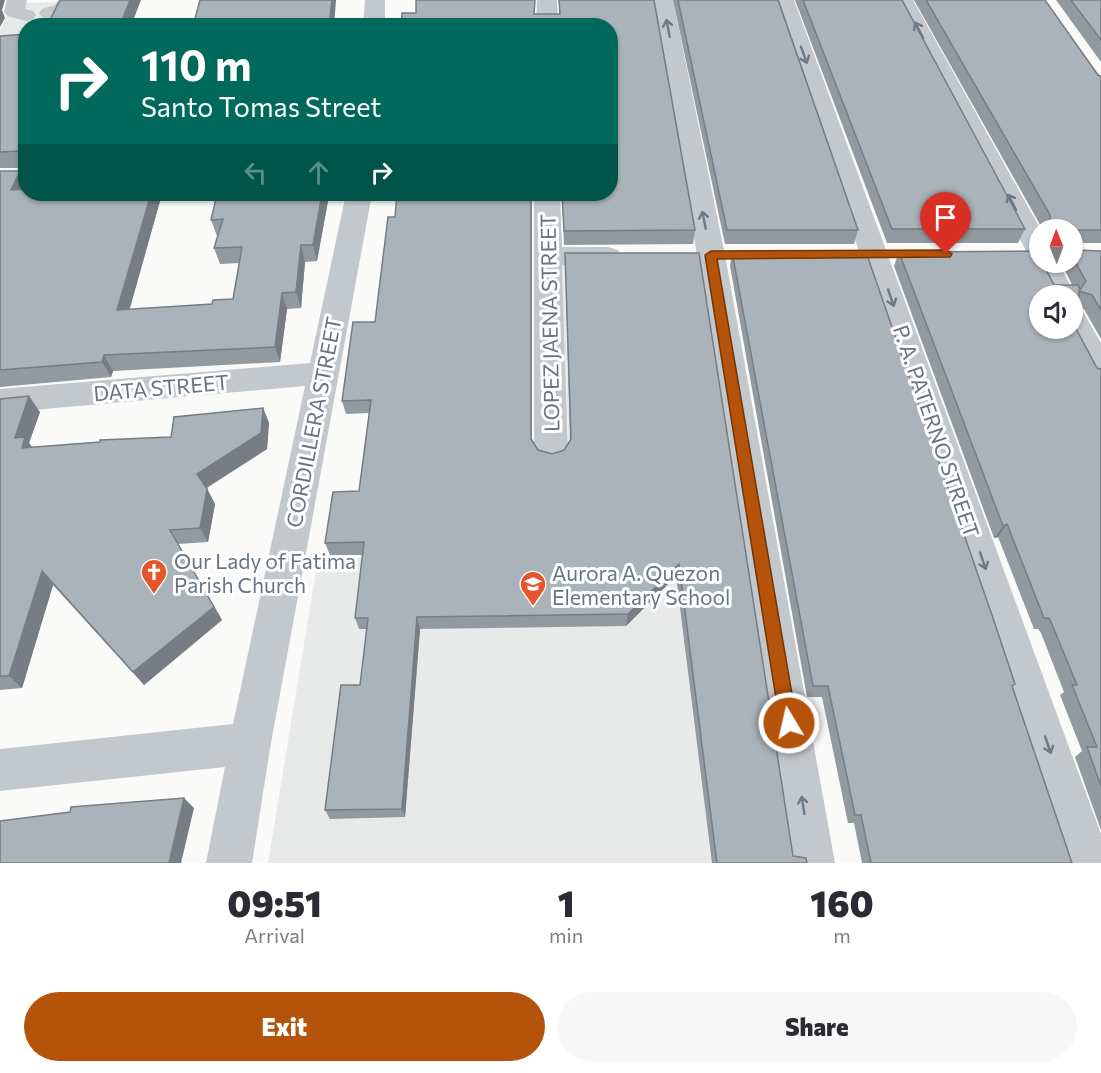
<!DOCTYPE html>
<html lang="en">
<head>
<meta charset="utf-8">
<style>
	:root { --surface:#fff; --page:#f7f7f7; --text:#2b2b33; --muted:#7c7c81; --accent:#b45309 }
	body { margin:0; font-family:Commissioner,sans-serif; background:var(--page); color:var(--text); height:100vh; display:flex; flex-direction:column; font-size:22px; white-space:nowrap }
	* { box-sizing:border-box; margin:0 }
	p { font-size:20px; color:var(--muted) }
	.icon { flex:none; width:33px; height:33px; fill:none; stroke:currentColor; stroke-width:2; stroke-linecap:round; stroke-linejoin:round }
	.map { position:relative; height:863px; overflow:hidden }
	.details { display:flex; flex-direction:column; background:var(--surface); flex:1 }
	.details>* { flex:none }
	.guide { position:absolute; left:18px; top:18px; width:600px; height:183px; border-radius:24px; box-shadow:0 2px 4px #0004; background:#00695c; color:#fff; overflow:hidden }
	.needle { width:39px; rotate:359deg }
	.controls { position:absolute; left:1029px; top:219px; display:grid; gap:12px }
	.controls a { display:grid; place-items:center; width:54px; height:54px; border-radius:50%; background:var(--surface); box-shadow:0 2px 4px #0004; font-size:30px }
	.pin { position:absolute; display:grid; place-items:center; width:51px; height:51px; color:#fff; margin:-62px -26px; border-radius:50% 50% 50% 0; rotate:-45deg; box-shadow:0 0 6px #0007 }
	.pin .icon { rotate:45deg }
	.me { position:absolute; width:66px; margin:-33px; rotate:351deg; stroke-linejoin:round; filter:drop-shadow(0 0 4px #0008) }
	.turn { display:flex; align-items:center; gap:21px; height:126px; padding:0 24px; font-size:27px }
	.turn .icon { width:78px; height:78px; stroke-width:2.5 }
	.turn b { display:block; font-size:42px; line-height:51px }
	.lanes { display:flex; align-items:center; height:57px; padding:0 24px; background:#0003; justify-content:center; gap:30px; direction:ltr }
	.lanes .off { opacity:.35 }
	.eta { display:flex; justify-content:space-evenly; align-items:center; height:102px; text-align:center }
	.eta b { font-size:36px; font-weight:800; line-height:42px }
	.button { display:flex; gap:12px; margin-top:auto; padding:12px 24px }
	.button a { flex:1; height:69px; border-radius:36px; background:var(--accent); color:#fff; font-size:24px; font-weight:800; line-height:69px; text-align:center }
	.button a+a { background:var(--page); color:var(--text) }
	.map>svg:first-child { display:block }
	.built { fill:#e8e9e9 }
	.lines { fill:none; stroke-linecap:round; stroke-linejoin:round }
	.minor { fill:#c3c8cc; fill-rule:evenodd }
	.wall { fill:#929a9f }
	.shaded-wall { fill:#777d82 }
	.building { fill:#aab3b9; stroke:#777d82; stroke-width:1.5 }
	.oneway { stroke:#6a7a87 }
	.route { fill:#b45309; stroke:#753606; stroke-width:1.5 }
	.labels { text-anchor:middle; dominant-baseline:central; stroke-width:6; stroke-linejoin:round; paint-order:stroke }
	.street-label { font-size:21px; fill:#657683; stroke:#fff }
	.poi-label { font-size:21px; fill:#657683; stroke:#fff; text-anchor:start }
</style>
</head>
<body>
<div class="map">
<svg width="1101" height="863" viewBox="0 0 1101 863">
	<rect width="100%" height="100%" fill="#fafaf8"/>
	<!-- built -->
	<g class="built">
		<path d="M72,2L59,25L26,26L25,47L0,48V31L13,3Z"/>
		<path d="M697,264L802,863H268L318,559L447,555L569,457L562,265Z"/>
	</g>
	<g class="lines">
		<!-- minor -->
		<g class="minor">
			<path d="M7,0H27L25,9L33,11L36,15L33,19L26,21L7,16L4,12Z"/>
			<path d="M59,0H80C71,14 59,22 42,17L39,13L42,9L55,5Z"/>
			<path d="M365,0H385V26H363Z"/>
			<path d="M537,0H557L558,26H536Z"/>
			<path d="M653,0H673L725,255L835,863H789L697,255Z"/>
			<path d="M774,0H794L1101,834V863H1066Z"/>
			<path d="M893,0H913L1041,230L1040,262H1058L1076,296L1072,301V296H1046L1030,262L1031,260Z"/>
			<path d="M346,194H372L271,743L252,863H206L225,767L0,791V749L233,724L305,386L0,413V389L310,363Z"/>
			<path d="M534,194H560L562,247H608L618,250L622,256L618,262L608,265H562L568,452L563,461L551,465L539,461L534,452Z"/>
			<path d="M1072,307L1082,310L1101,343V384L1090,380L1063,328H1072Z"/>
		</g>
	</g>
	<!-- wall -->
	<g class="wall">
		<path d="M535,0V14H559V0H654L695,230L693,244L564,245L562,194H610L416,13Z"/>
		<path d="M673,0H779L858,230L854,244H725Z"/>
		<path d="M795,0H902L1025,229L1018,243H887Z"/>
		<path d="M914,0H1045L1098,75L1101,76V243H1077L1076,250L1101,251V339L1084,309L1078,307V312L1072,321V296H1040L1097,368L1101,369V830L1075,757L1082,751L1060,695L1064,692L1041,633L1038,629H1034L998,537L994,538L894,266L899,252L1054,285H1072L1061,262H1072V230H1043Z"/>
		<path d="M1056,0H1101V62Z"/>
		<path d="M26,34V194H162L129,310L212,304L233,299L240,263L220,264L214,248L218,236H217L211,220L328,201L317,261L305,262L301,308L287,309L280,362L113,371L111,377L0,387V171H19V168H0V36Z"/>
		<path d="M532,194V439L538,450L552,454L564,450L570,440L565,253L793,856L807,863H712L676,576L626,626L420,629L405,817L330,819L325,810L360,685L367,629H359L355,618L363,555H330L325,543L359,491L369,413L346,414L342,401L375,322L395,217Z"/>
		<path d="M732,252L1015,684L1012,687L1072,863H862L854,823H848L822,697H807L730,266Z"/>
		<path d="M0,399L40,412L29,443L32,447L171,437L263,408L269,423L267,449L207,488L215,504L208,542L178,544L222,620L144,685L53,585L22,688L0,690Z"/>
	</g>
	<!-- shaded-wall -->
	<g class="shaded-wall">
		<path d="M0,0H5L2,10L5,18L0,27Z"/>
		<path d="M130,0H141L131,26H120Z"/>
		<path d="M332,0H336L334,26H329Z"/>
		<path d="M26,159V193L11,190Z"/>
		<path d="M151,194H162L125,326L117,310Z"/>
		<path d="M322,194H326L328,201L317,261L313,245Z"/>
		<path d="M301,245L305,262L301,308L296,292Z"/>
		<path d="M282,293L287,309L280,362L275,347Z"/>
		<path d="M104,355L113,371L111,377L102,362Z"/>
		<path d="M29,396L40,412L29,443L36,452L26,453L15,438Z"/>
		<path d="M263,408L269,423L267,449L204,489L197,474Z"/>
		<path d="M207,489L215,504L208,542L200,528Z"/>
		<path d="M1007,524L998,537L994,538L1003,526Z"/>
		<path d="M170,530L222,620L144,685L133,672Z"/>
		<path d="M679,564L676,576L626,626L628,614Z"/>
		<path d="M42,571L53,585L22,688L9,676Z"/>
		<path d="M417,617L420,629L405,817L402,809Z"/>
		<path d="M184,798L194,808L181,863H169Z"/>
	</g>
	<!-- building -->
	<g class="building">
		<path d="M61,0H130L120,26H47L59,2Z"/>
		<path d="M200,0H332L329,26H193Z"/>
		<path d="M416,0H535L534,14H560L559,0H654L695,230L564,231L562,194H610V26H401L402,13H416Z"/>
		<path d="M678,0H778L858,230H727Z"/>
		<path d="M803,0H902L1025,229H892Z"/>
		<path d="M926,0H1045L1098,75L1101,76V230H1078L1076,250L1101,251V310L1092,295L1079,291L1078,312H1072V296H1040V328H1072V321L1097,368L1101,369V786L1087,747H1097L1072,685H1077L1051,622L1049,618H1044L1007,524L1003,526L899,252L1037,251L1040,257V262H1042L1054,285H1078L1080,290L1086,281L1072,256V230H1050V215Z"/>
		<path d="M1071,0H1101V40Z"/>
		<path d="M26,34V159L11,190L26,189V194H151L117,310L212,304L213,300L233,299L242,247L214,248L223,219L211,220L217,194H322L313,245H301L296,292L282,293L275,347L104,355L102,362L0,370V171H19V151L0,152V36Z"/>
		<path d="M397,194H531V439L538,450L552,454L564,450L571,439L565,253H699L793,856L806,858L807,863H717L679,564L628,614L417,617L402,809L325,810L341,685H360L368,618H355L364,542L325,543L333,492L359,491L371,400L342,401L353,322H375L388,217H395Z"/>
		<path d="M732,252H866L993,618L1015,684L1012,686L1072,863H871L861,815H855L828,686H813Z"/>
		<path d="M29,396L15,438L25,437L22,448L100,442V440L171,437L174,417L263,408L261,433L197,474L207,489L200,528L170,530L214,607L133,672L42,571L9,676H0V399Z"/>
		<path d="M184,798L169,863H0V821L70,812L71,807Z"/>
	</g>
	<!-- one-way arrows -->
	<defs><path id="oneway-shaft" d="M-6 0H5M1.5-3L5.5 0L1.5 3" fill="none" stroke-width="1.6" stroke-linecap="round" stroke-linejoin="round" transform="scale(1.5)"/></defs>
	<g class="oneway">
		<use href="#oneway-shaft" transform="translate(668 28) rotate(-101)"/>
		<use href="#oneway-shaft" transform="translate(919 30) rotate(-118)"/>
		<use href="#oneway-shaft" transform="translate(804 55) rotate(70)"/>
		<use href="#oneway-shaft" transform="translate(1012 202) rotate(-118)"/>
		<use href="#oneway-shaft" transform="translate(704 220) rotate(-101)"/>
		<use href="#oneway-shaft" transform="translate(891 298) rotate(71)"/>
		<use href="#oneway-shaft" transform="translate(983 561) rotate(71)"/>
		<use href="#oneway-shaft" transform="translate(1048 745) rotate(71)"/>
		<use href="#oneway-shaft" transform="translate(803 805) rotate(-99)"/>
	</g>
	<!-- route -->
	<path class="route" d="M946,250L952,254L950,257L717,259L797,723L795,729L789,731L783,729L780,723L705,255L711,251Z"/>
	<!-- icons -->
	<defs>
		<g id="church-pin" transform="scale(1.35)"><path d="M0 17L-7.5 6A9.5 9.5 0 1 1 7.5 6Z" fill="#e4572e" stroke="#fff"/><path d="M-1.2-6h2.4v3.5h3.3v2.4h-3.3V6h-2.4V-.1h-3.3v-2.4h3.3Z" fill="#fff"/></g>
		<g id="school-pin" transform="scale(1.35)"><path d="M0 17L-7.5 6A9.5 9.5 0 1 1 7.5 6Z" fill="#e4572e" stroke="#fff"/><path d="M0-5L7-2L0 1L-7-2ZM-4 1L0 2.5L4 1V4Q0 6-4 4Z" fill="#fff"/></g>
	</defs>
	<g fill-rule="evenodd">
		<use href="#church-pin" x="154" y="572"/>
		<use href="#school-pin" x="533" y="584"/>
	</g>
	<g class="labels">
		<!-- street labels -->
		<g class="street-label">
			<text transform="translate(549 323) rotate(-91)">LOPEZ JAENA STREET</text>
			<text transform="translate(161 387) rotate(-5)">DATA STREET</text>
			<text transform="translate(313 422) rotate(-79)">CORDILLERA STREET</text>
			<text transform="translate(937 431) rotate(71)">P. A. PATERNO STREET</text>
		</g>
		<!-- poi labels -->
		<g class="poi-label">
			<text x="174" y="560">Our Lady of Fatima<tspan x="174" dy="24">Parish Church</tspan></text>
			<text x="552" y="572">Aurora A. Quezon<tspan x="552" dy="24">Elementary School</tspan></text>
		</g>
	</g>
</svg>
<div class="controls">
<a><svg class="needle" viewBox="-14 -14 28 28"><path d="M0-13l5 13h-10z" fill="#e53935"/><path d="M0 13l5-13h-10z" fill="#7c7c81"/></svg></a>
<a><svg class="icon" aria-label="sound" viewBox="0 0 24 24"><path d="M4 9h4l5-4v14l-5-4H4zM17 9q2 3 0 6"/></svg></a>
</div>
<div class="pin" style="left:946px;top:254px;background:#d93025"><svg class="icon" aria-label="arrive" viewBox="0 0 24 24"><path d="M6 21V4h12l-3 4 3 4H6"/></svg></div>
<svg class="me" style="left:789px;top:723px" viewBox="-20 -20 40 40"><circle r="17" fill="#b45309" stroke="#fff" stroke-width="3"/><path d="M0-11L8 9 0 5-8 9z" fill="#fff"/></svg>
<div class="guide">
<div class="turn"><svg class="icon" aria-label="right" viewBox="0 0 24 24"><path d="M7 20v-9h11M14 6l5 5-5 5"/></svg><div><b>110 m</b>Santo Tomas Street</div></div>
<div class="lanes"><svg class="icon off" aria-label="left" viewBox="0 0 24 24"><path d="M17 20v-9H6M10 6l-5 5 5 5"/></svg><svg class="icon off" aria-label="ahead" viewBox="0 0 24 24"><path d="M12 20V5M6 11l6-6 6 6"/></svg><svg class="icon" aria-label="right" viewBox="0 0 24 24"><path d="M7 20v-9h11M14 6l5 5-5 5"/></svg></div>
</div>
</div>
<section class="details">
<div class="eta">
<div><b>09:51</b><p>Arrival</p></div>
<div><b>1</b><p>min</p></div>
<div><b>160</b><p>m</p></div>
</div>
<div class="button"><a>Exit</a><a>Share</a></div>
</section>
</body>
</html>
